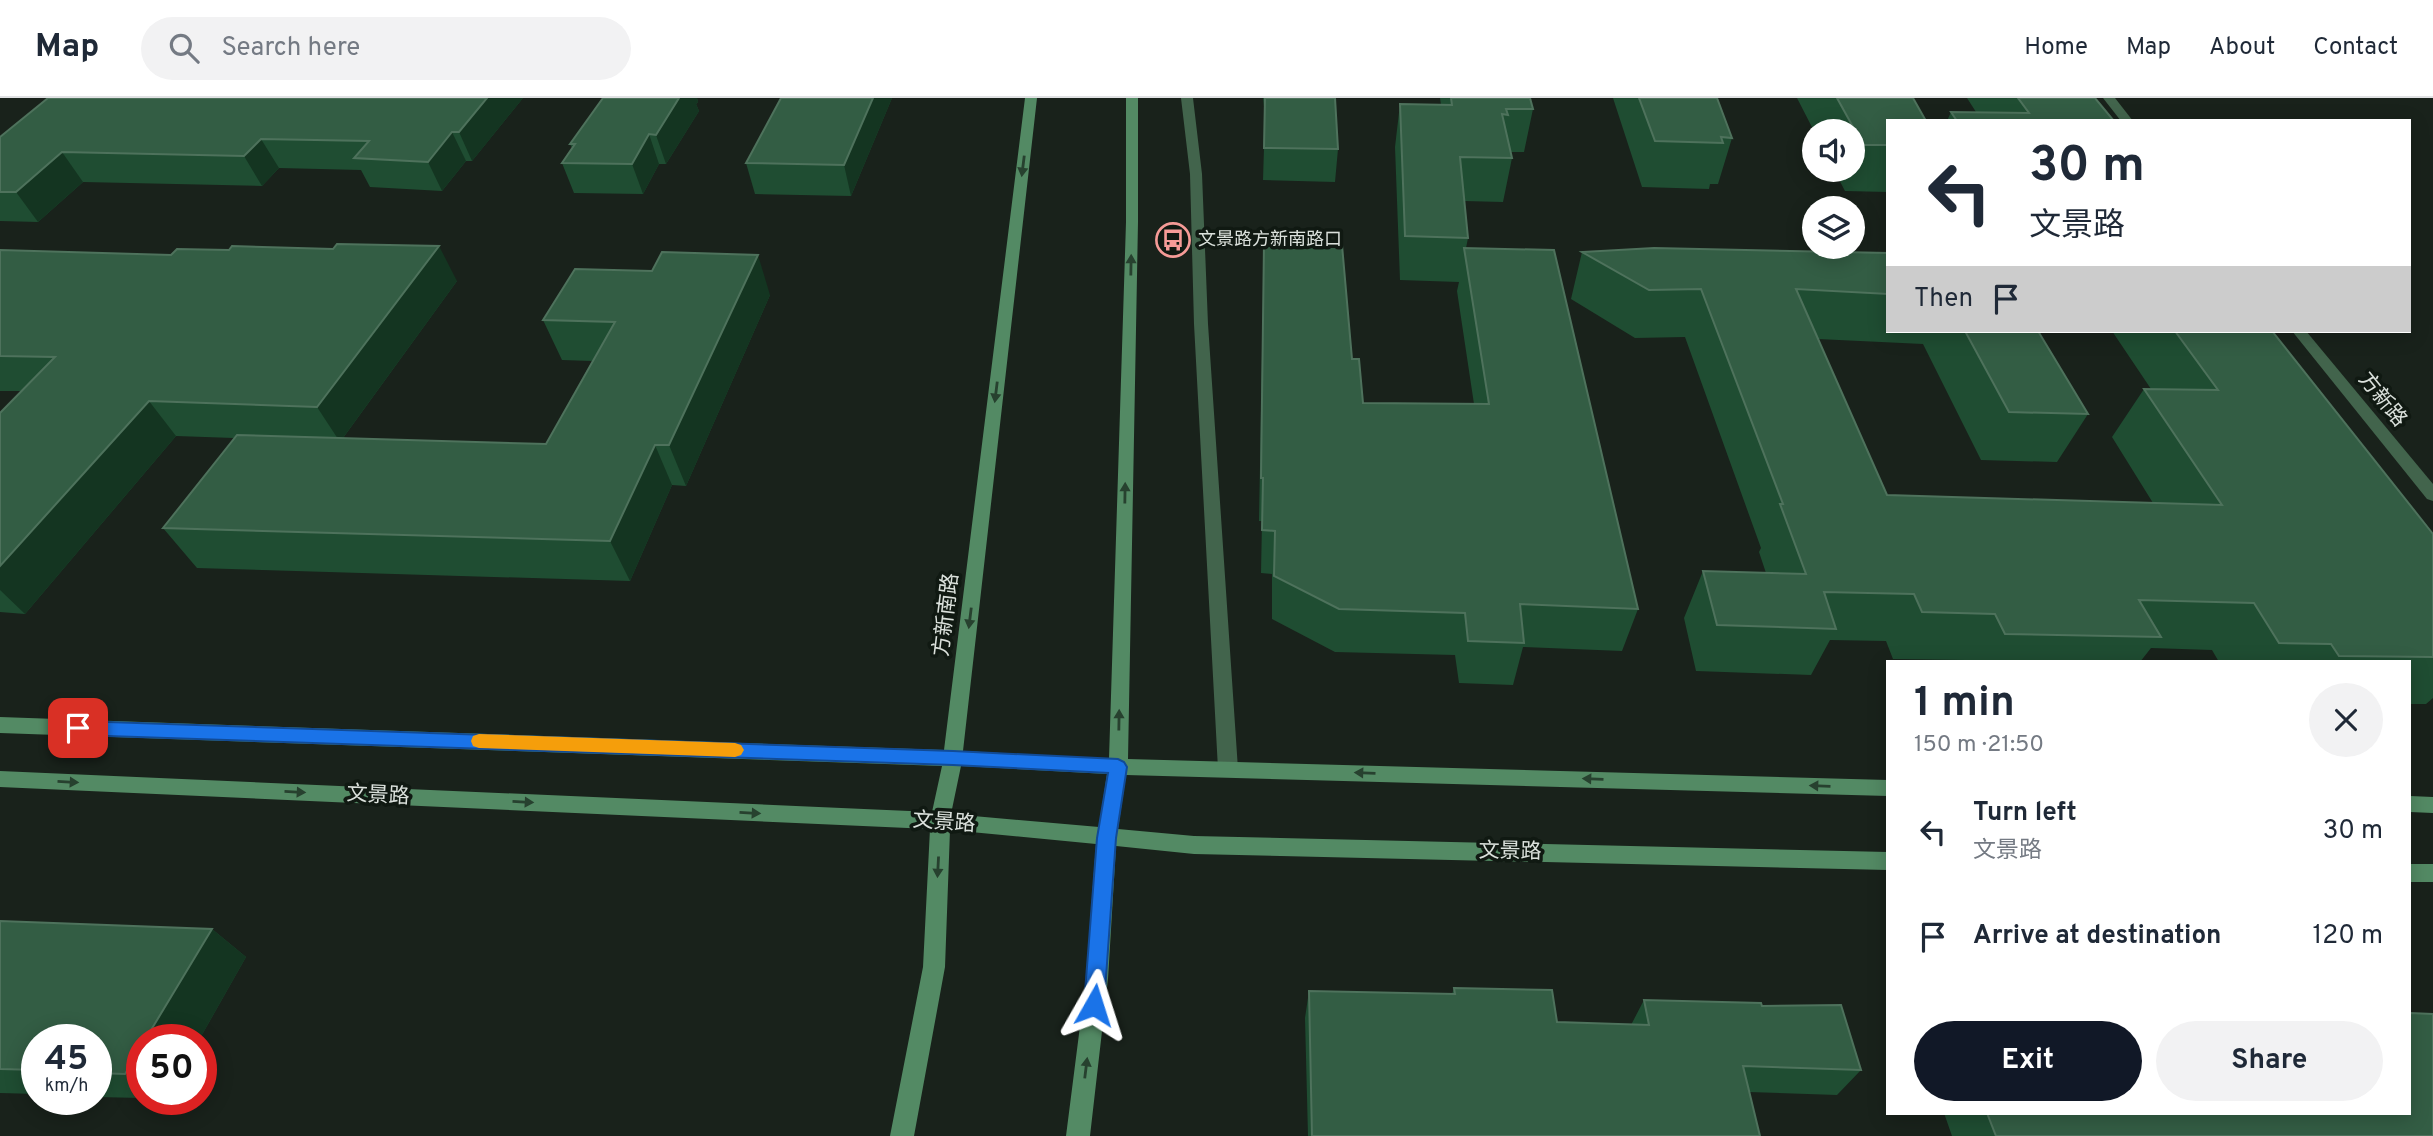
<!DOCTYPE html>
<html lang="en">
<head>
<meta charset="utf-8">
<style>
	:root { --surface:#fff; --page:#f2f2f3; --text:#1f2937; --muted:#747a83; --line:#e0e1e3; --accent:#111827 }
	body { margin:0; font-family:Overpass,"Noto Sans SC",sans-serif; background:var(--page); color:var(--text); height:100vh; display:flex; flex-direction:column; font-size:26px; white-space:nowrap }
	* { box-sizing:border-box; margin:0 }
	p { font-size:23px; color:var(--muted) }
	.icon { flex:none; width:38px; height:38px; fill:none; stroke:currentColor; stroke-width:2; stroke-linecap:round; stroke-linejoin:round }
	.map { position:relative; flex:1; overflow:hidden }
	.details { position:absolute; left:1886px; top:562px; width:525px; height:455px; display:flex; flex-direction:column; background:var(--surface); border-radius:0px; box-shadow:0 4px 18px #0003 }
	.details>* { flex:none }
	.guide { position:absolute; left:1886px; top:21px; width:525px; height:214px; border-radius:0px; box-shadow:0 4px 18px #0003; background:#fff; color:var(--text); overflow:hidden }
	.controls { position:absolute; left:1802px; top:21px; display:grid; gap:14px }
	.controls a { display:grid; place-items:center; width:63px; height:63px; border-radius:50%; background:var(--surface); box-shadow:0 4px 18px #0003; font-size:35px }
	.speed { position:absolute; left:21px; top:926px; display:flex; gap:14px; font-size:35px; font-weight:700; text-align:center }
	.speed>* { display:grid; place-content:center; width:91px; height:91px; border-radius:50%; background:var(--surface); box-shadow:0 4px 18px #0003; line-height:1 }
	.speed small { font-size:18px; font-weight:400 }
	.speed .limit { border:10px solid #d22; background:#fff; color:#111 }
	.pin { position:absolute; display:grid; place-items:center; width:60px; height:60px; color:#fff; margin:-30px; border-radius:14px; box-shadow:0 4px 10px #0006 }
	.me { position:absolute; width:77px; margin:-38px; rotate:6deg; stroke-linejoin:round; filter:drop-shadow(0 0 5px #0008) }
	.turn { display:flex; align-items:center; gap:24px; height:147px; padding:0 28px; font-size:32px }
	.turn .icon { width:91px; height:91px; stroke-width:2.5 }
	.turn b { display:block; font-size:49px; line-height:60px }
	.then { display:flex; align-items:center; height:66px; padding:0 28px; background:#0003; gap:14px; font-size:26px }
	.round { display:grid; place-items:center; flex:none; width:74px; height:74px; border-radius:37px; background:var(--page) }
	.overview { display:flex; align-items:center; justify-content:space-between; height:119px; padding:0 28px }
	h1 { font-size:42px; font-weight:700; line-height:52px }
	.button { display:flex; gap:14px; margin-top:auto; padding:14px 28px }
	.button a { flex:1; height:80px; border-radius:42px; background:var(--accent); color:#fff; font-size:28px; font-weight:700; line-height:80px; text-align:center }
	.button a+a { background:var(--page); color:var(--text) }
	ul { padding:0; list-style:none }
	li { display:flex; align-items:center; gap:21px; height:105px; padding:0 28px }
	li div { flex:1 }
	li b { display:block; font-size:26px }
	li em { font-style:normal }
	header { display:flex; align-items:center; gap:42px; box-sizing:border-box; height:98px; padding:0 35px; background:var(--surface); border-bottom:2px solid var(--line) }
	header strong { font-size:33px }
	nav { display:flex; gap:38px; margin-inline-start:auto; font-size:24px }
	.search { width:490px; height:63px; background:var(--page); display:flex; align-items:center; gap:18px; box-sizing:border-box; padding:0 24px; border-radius:38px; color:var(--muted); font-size:26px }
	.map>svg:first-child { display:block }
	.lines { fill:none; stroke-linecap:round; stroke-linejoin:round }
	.service { fill:#42644c; fill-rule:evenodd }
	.tertiary { fill:#42644c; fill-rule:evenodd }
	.secondary { fill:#538a64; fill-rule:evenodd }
	.wall { fill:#1f4d32 }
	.shaded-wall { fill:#143521 }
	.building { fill:#335d44; stroke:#4e725c; stroke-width:2 }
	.oneway { fill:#27412f }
	.route { fill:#1a73e8; stroke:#114b97; stroke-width:2 }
	.slow { fill:#f59e0b }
	.labels { text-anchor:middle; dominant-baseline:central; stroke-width:7; stroke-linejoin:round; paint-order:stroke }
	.far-poi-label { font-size:18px; fill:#dbe1dc; stroke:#101912; text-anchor:start }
	.street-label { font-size:21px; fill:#dbe1dc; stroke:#101912 }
</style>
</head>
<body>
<header>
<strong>Map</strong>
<div class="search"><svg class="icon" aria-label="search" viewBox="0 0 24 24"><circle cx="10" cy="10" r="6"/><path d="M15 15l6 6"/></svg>Search here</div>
<nav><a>Home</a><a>Map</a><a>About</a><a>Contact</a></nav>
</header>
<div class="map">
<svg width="2433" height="1038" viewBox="0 0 2433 1038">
	<rect width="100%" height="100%" fill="#19221b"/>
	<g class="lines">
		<!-- service -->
		<path class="service" d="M1181,0H1193L1202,76L1208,226L1238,671L1235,677L1228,679L1221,677L1218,671L1194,226L1190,76Z"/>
		<!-- tertiary -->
		<g class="tertiary">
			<path d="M2103,0H2115L2133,23H2121Z"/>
			<path d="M2292,233H2306L2433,386V403L2427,401Z"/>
		</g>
		<!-- secondary -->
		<g class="secondary">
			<path d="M1025,0H1037L963,653L1109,661L1126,124V0H1138V124L1128,661L1888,682V698L1126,677L1118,731L1194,738L1888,754V772L1194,756L1116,748L1108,881L1090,1038H1066L1086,881L1096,746L950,732L945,869L914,1038H890L923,869L930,731L0,689V673L932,714L942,668L0,635V619L944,652ZM961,668L1107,676L1099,729L951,716Z"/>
			<path d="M2410,698L2433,699V715L2410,714Z"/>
			<rect x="2410" y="766" width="23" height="18"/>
		</g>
	</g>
	<!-- wall -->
	<g class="wall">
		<path d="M48,0H523L472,63H466L442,93L370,89L361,72L279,70L262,88L83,84L38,124L0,123V39Z"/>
		<path d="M603,0H697L698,4L696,6L699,13L666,66H659L643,96L574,95L562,65L572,50L570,46Z"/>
		<path d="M781,0H892L851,98L755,96L746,65Z"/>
		<path d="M1263,0H1335L1338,51L1335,84L1263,82L1265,17Z"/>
		<path d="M1440,0H1530L1533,11L1524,54H1510L1512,60L1503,104L1464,103L1468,140L1466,150L1638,511L1622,553L1523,549L1513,587L1459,585L1455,557L1335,554L1272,521V476L1261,475L1262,423H1259L1264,145L1352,261L1363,305L1474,306L1457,193L1459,184L1400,182L1395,49L1400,6L1441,7Z"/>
		<path d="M1613,0H1717L1732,40L1718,86H1710L1709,91L1642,89Z"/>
		<path d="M1797,0H1913L1888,23V94L1845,93L1834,72H1853V33H1815V35Z"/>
		<path d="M1967,0H2095L2114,23H1947L1951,14H1976Z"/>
		<path d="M0,152L457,183L343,340L546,346L592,263L562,262L543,222L770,197L686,388L672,387L630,483L197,470L163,430L234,340L176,338L25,516L0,514V315L21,293H0Z"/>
		<path d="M1582,154L1888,155V233H2038L2088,316L2057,364L1981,362L1923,246L1818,241L1887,397L2153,405L2112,339L2144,291H2151L2112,233H2272L2433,436V600L2426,606H2410V564H2219L2212,552L2151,550L2140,564H1964V562L1893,561L1886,543L1830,542L1811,577L1696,573L1684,520L1703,473L1766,475L1759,454L1761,450L1685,239L1635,240L1571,201Z"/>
		<path d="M0,823L212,831L246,859L199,942H142V1000L96,999V942H37V996L0,995Z"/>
		<path d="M1454,890L1557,924L1631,927L1644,902L1762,908L1861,972L1837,997L1749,994L1760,1038H1308L1305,920L1309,893L1452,896Z"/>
		<path d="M1944,1015H2410L2433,1038H1952Z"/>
	</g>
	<!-- shaded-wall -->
	<g class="shaded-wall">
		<path d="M487,0H523L472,63L459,34Z"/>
		<path d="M679,0H697L698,4L696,6L699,13L666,66L656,37Z"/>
		<path d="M873,0H892L851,98L844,67Z"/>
		<path d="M452,34L466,63L442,93L428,64Z"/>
		<path d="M649,36L659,66L643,96L632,66Z"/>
		<path d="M261,41L279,70L262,88L244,58Z"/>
		<path d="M62,54L83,84L38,124L16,94Z"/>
		<path d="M439,148L457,183L340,344L317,309Z"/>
		<path d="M758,157L770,197L686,388L669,347Z"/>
		<path d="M149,303L176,338L25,516L0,492V468Z"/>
		<path d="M655,347L672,387L630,483L610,443Z"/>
		<path d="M212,831L246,859L199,942H145Z"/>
		<path d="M142,948V986L125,976Z"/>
	</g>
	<!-- building -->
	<g class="building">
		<path d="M48,0H487L459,34H452L428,64L354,60L369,43L261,41L244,58L62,54L16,94H0V39Z"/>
		<path d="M603,0H679L656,37L649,36L632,66L562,65L575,46H570Z"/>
		<path d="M781,0H873L844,67L746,65Z"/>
		<path d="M1265,0H1335L1338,51L1264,50Z"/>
		<path d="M1451,0H1530L1533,11H1506L1508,17L1502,16L1512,60L1460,59L1468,140L1405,138L1400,6L1452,7Z"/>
		<path d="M1639,0H1717L1732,40L1721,39L1723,45L1655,43Z"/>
		<path d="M1837,0H1913L1926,23H1888V47H1863Z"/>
		<path d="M2018,0H2095L2114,23H1957L1951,14L2029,15Z"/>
		<path d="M1264,145L1342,147L1352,261H1359L1363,305L1489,306L1464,150L1554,152L1638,511L1520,506L1524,545L1468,543L1465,515L1339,511L1274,478L1275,433L1262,432L1263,380H1261Z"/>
		<path d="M337,146L439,148L317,309L149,303L0,468V315L55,259L0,258V152L171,157L177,151L229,152L232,148L333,151Z"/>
		<path d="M1654,150L1888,155V196L1796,191L1887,397L2222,407L2144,291L2218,292L2175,233H2272L2433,436V559L2339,558L2331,546L2279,545L2254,505L2139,502L2161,539L2005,536L1995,516L1922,514L1914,496L1824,494L1836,531L1717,527L1703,473L1806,476L1780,406H1783L1701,191L1649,192L1582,154Z"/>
		<path d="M662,154L758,157L669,347H655L610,443L163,430L237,337L546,346L615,224L543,222L575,171L652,173Z"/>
		<path d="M1965,233H2038L2088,316L2009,314Z"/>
		<path d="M0,823L212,831L145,942H142V948L125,976L96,975V942H37V972L0,971Z"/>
		<path d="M1454,890L1552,892L1557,924L1649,927L1644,902L1761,905L1762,908L1841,907L1861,972L1743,968L1760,1038H1312L1309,893L1455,896Z"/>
		<path d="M2410,915L2433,916V1038H1996L1987,1015H2410Z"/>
	</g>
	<!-- one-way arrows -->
	<defs><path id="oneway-solid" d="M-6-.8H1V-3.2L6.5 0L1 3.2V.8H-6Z" transform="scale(1.75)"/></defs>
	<g class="oneway">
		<use href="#oneway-solid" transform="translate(1023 68) rotate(97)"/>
		<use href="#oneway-solid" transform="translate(1131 167) rotate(-89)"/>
		<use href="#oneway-solid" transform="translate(996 294) rotate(97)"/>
		<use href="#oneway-solid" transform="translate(1125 395) rotate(-89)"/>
		<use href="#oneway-solid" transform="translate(970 520) rotate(97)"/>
		<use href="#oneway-solid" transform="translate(1119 622) rotate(-89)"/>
		<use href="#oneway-solid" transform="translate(1365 675) rotate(-178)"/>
		<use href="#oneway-solid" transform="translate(1593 681) rotate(-178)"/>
		<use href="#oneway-solid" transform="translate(68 684) rotate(3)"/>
		<use href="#oneway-solid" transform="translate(1820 688) rotate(-178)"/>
		<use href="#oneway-solid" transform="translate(295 694) rotate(3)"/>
		<use href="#oneway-solid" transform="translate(523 704) rotate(3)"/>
		<use href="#oneway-solid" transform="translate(750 715) rotate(3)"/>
		<use href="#oneway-solid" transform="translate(938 769) rotate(93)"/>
		<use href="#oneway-solid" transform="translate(1086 970) rotate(-83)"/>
	</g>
	<!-- route -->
	<path class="route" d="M78,623L953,653L1118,661L1124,664L1127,669L1116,740L1104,907L1101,914L1094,917L1087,914L1084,907L1097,740L1108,675L953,667L78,637L72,635L70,630L72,625Z"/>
	<!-- slow -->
	<path class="slow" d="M479,636L735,645L741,647L744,652L741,657L735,659L479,650L473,648L471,643L473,638Z"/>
	<!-- icons -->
	<defs>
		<g id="bus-ring" transform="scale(1.75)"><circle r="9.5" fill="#101912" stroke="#f59b97" stroke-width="1.5"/><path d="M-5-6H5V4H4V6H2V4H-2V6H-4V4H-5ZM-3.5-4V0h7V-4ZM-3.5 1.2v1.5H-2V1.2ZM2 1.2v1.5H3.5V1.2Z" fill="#f59b97"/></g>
	</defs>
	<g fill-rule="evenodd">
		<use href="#bus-ring" x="1173" y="142"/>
	</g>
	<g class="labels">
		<!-- far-poi labels -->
		<g class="far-poi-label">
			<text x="1198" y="142">文景路方新南路口</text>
		</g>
		<!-- street labels -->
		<g class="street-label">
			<text transform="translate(2382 302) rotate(51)">方新路</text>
			<text transform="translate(947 517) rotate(-83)">方新南路</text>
			<text transform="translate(378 698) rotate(3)">文景路</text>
			<text transform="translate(944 725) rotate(4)">文景路</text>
			<text transform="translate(1510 754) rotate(1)">文景路</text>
		</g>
	</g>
</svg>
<div class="controls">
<a><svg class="icon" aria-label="sound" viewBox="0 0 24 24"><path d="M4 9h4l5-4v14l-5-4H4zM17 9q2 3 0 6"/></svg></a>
<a><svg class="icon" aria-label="layers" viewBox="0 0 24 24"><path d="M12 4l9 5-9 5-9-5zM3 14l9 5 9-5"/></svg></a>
</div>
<div class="speed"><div>45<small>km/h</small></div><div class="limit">50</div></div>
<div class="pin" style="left:78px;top:630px;background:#d93025"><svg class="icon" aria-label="arrive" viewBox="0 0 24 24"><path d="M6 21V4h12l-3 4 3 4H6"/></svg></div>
<svg class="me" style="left:1094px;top:907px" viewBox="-20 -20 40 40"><path d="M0-17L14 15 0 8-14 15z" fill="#1a73e8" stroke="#fff" stroke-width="4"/></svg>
<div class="guide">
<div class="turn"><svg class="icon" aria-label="left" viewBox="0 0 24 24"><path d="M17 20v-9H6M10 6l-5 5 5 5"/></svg><div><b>30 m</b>文景路</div></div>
<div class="then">Then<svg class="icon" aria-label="arrive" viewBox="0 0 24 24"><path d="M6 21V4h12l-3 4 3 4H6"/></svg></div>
</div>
<section class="details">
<div class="overview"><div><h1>1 min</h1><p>150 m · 21:50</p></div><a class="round"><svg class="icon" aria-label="close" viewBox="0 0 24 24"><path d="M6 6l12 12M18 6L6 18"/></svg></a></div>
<ul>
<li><svg class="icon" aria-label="left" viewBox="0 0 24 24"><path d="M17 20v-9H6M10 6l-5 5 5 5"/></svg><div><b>Turn left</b><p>文景路</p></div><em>30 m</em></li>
<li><svg class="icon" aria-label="arrive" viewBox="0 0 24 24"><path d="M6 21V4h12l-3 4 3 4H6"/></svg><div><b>Arrive at destination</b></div><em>120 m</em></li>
</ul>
<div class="button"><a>Exit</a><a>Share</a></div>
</section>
</div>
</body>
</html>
